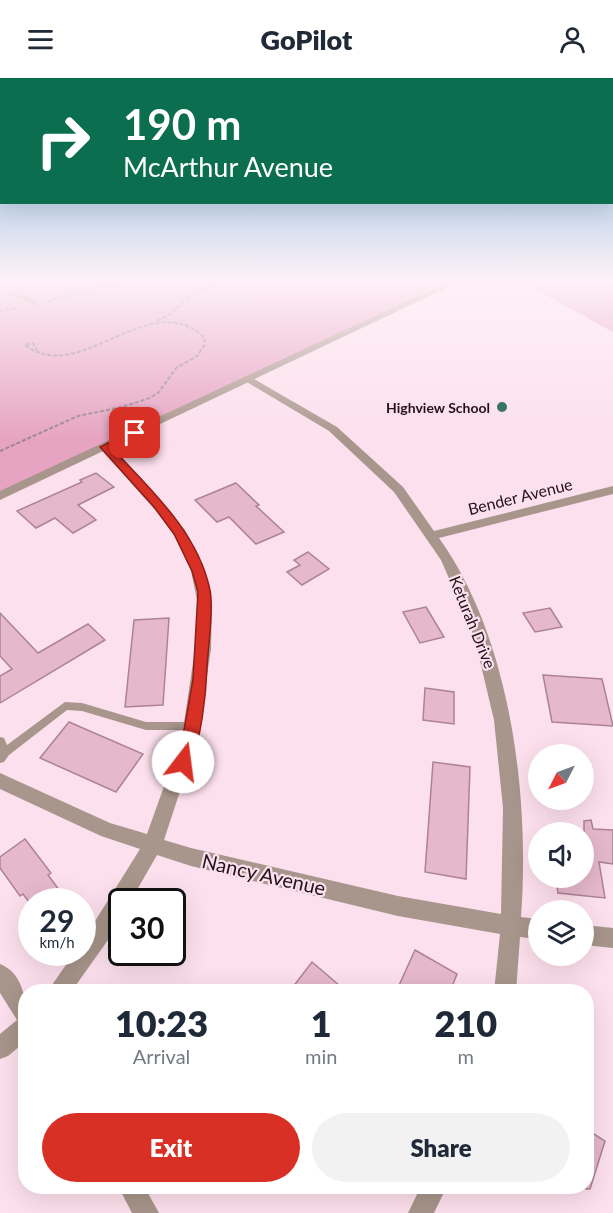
<!DOCTYPE html>
<html lang="en">
<head>
<meta charset="utf-8">
<style>
	:root { --surface:#fff; --page:#f2f2f3; --text:#1f2937; --muted:#747a83; --accent:#d93025 }
	body { margin:0; font-family:Lato,sans-serif; background:var(--page); color:var(--text); height:100vh; display:flex; flex-direction:column; font-size:22px; white-space:nowrap }
	* { box-sizing:border-box; margin:0 }
	p { font-size:20px; color:var(--muted) }
	.icon { flex:none; width:33px; height:33px; fill:none; stroke:currentColor; stroke-width:2; stroke-linecap:round; stroke-linejoin:round }
	.map { position:relative; flex:1; overflow:hidden }
	.sheet { position:absolute; left:18px; top:906px; width:576px; height:210px; display:flex; flex-direction:column; background:var(--surface); border-radius:24px; box-shadow:0 6px 24px #0002 }
	.sheet>* { flex:none }
	.top-card { position:absolute; left:0px; top:0px; width:614px; height:126px; box-shadow:0 6px 24px #0002; background:#0b6e4f; color:#fff; overflow:hidden }
	.needle { width:39px; rotate:228deg }
	.tools { position:absolute; left:528px; top:666px; display:grid; gap:12px }
	.tools a { display:grid; place-items:center; width:66px; height:66px; border-radius:50%; background:var(--surface); box-shadow:0 6px 24px #0002; font-size:30px }
	.speed { position:absolute; left:18px; top:810px; display:flex; gap:12px; font-size:30px; font-weight:700; text-align:center }
	.speed>* { display:grid; place-content:center; width:78px; height:78px; border-radius:50%; background:var(--surface); box-shadow:0 6px 24px #0002; line-height:1 }
	.speed small { font-size:15px; font-weight:400 }
	.speed .limit { border:3px solid #111; border-radius:9px; background:#fff; color:#111 }
	.pin { position:absolute; display:grid; place-items:center; width:51px; height:51px; color:#fff; margin:-26px; border-radius:12px; box-shadow:0 3px 9px #0006 }
	.me { position:absolute; width:66px; margin:-33px; rotate:15deg; stroke-linejoin:round; filter:drop-shadow(0 0 4px #0008) }
	.turn { display:flex; align-items:center; gap:21px; height:126px; padding:0 24px; font-size:27px }
	.turn .icon { width:78px; height:78px; stroke-width:2.5 }
	.turn b { display:block; font-size:42px; line-height:51px }
	.eta { display:flex; justify-content:space-evenly; align-items:center; height:102px; text-align:center }
	.eta b { font-size:36px; font-weight:800; line-height:42px }
	.button { display:flex; gap:12px; margin-top:auto; padding:12px 24px }
	.button a { flex:1; height:69px; border-radius:36px; background:var(--accent); color:#fff; font-size:24px; font-weight:800; line-height:69px; text-align:center }
	.button a+a { background:var(--page); color:var(--text) }
	header { display:flex; justify-content:space-between; align-items:center; height:78px; padding:0 24px; background:var(--surface); font-size:27px; font-weight:800 }
	.map>svg:first-child { display:block }
	.green { fill:#e6a4c2 }
	.building { fill:#e6b8cc; stroke:#ad8295; stroke-width:1.5 }
	.lines { fill:none; stroke-linecap:round; stroke-linejoin:round }
	.path { stroke:#9c8590; stroke-width:2; stroke-dasharray:4 2; stroke-linecap:butt }
	.service { fill:#a8958b; fill-rule:evenodd }
	.minor { fill:#a8958b; fill-rule:evenodd }
	.tertiary { fill:#a8958b; fill-rule:evenodd }
	.route { fill:#d93025; stroke:#8d1f18; stroke-width:1.5 }
	.poi-dot { fill:#377561; stroke:#fde0ed; stroke-width:2 }
	.labels { text-anchor:middle; dominant-baseline:central; stroke-width:4.5; stroke-linejoin:round; paint-order:stroke }
	.far-poi-label { font-size:14px; font-weight:bold; fill:#23131b; stroke:#fde0ed; text-anchor:end }
	.street-label { font-size:16px; fill:#23131b; stroke:#fde0ed }
	.near-street-label { font-size:20px; fill:#23131b; stroke:#fde0ed }
</style>
</head>
<body>
<header><svg class="icon" aria-label="menu" viewBox="0 0 24 24"><path d="M4 6h16M4 12h16M4 18h16"/></svg>GoPilot<svg class="icon" aria-label="person" viewBox="0 0 24 24"><circle cx="12" cy="8" r="4"/><path d="M4 21q1-7 8-7t8 7"/></svg></header>
<div class="map">
<svg width="613" height="1135" viewBox="0 0 613 1135">
	<rect width="100%" height="100%" fill="#fde0ed"/>
	<!-- green -->
	<g class="green">
		<path d="M0,203H457L0,418Z"/>
		<path d="M581,203H613V254L531,209Z"/>
	</g>
	<!-- building -->
	<g class="building">
		<path d="M96,395L114,409L78,427L96,442L73,455L55,440L36,450L17,433L82,404L80,402Z"/>
		<path d="M236,405L259,427L256,428L284,454L256,466L229,439L217,444L195,422Z"/>
		<path d="M308,474L329,491L302,507L287,494L300,487L294,482Z"/>
		<path d="M426,529L444,559L420,565L403,534Z"/>
		<path d="M550,530L562,549L535,554L523,535Z"/>
		<path d="M0,535L38,575L88,546L105,562L0,625V598L12,591L0,578Z"/>
		<path d="M169,540L163,627L125,629L134,542Z"/>
		<path d="M543,597L602,601L613,648L552,644Z"/>
		<path d="M425,610L454,614V646L423,642Z"/>
		<path d="M69,644L143,676L116,714L40,680Z"/>
		<path d="M433,684L470,689L466,801L425,794Z"/>
		<path d="M591,742L593,751L613,752V786L599,784L605,820L558,815L556,800H584V743Z"/>
		<path d="M25,761L51,795L48,797L68,824H29L23,816L20,818L0,790V779Z"/>
		<path d="M415,872L457,896L450,914H396Z"/>
		<path d="M312,884L347,914H289Z"/>
		<path d="M586,1051L605,1063L590,1111H586Z"/>
	</g>
	<g class="lines">
		<!-- path -->
		<g class="path">
			<path d="M23,209L31,203"/>
			<path d="M47,224L91,210L115,209L126,203"/>
			<path d="M0,233L17,230"/>
			<path d="M157,243L170,236L195,214L226,203"/>
			<path d="M0,373L78,338L122,329L150,320L159,314L176,290L197,278L205,266L204,259C148,208 81,309 25,267L33,265L37,272"/>
		</g>
		<!-- service -->
		<g class="service">
			<path d="M12,215L28,219L39,226L34,227L24,221L10,218V216Z"/>
			<path d="M65,624L82,625L146,644H192L195,645L197,648L195,651L192,652H146L82,633L67,632L9,677L4,684L0,685V659L4,660L7,667Z"/>
		</g>
		<!-- minor -->
		<g class="minor">
			<path d="M249,298L337,349L403,409L434,453L613,408V416L439,460C511,560 530,719 521,839L538,841V861L520,859L516,914H494L500,856L398,838L191,788L157,777L130,824H122V839L108,862L71,914H47L75,874H82V864L140,771L101,758L0,711V695L110,745L147,756L182,658L195,571L198,527L191,493L174,456L165,443L99,369L105,366L109,367L185,452L205,493L212,527L211,571L198,658L164,762L191,770L398,818L501,836L503,730L494,642L474,558L441,482L394,414L329,353L245,303L244,301Z"/>
			<path d="M584,847L613,850V870L584,867Z"/>
			<path d="M0,886C30,898 26,937 26,963L8,978L0,981V956L17,942L0,915Z"/>
			<path d="M118,1108H144L159,1135H132Z"/>
			<path d="M421,1108H447L434,1135H408Z"/>
		</g>
		<!-- tertiary -->
		<path class="tertiary" d="M450,203H461L0,422V413Z"/>
	</g>
	<!-- sky -->
	<linearGradient id="sky" x2="0" y2="1"><stop stop-color="#71b2e0"/><stop offset="0.56" stop-color="#fef1f7"/><stop offset="1" stop-color="#fef1f7" stop-opacity="0"/></linearGradient>
	<rect width="613" height="362" fill="url(#sky)"/>
	<!-- route -->
	<path class="route" d="M132,353L140,355L112,370C150,411 198,454 210,512C214,532 208,568 207,590C206,618 201,663 189,689L183,691L178,689L175,684L183,658L193,601L198,514L192,493L174,456L154,429L100,369Z"/>
	<!-- markers -->
	<circle class="poi-dot" cx="502" cy="329" r="6"/>
	<g class="labels">
		<!-- far-poi labels -->
		<g class="far-poi-label">
			<text x="490" y="329">Highview School</text>
		</g>
		<!-- street labels -->
		<g class="street-label">
			<text transform="translate(520 418) rotate(-14)">Bender Avenue</text>
			<text transform="translate(473 544) rotate(68)">Keturah Drive</text>
		</g>
		<!-- near-street labels -->
		<g class="near-street-label">
			<text transform="translate(264 796) rotate(13)">Nancy Avenue</text>
		</g>
	</g>
</svg>
<div class="tools">
<a><svg class="needle" viewBox="-14 -14 28 28"><path d="M0-13l5 13h-10z" fill="#e53935"/><path d="M0 13l5-13h-10z" fill="#747a83"/></svg></a>
<a><svg class="icon" aria-label="sound" viewBox="0 0 24 24"><path d="M4 9h4l5-4v14l-5-4H4zM17 9q2 3 0 6"/></svg></a>
<a><svg class="icon" aria-label="layers" viewBox="0 0 24 24"><path d="M12 4l9 5-9 5-9-5zM3 14l9 5 9-5"/></svg></a>
</div>
<div class="speed"><div>29<small>km/h</small></div><div class="limit">30</div></div>
<div class="pin" style="left:135px;top:355px;background:#d93025"><svg class="icon" aria-label="arrive" viewBox="0 0 24 24"><path d="M6 21V4h12l-3 4 3 4H6"/></svg></div>
<svg class="me" style="left:183px;top:684px" viewBox="-20 -20 40 40"><circle r="19" fill="#fff"/><path d="M0-13L10 11 0 6-10 11z" fill="#d93025"/></svg>
<div class="top-card">
<div class="turn"><svg class="icon" aria-label="right" viewBox="0 0 24 24"><path d="M7 20v-9h11M14 6l5 5-5 5"/></svg><div><b>190 m</b>McArthur Avenue</div></div>
</div>
<section class="sheet">
<div class="eta">
<div><b>10:23</b><p>Arrival</p></div>
<div><b>1</b><p>min</p></div>
<div><b>210</b><p>m</p></div>
</div>
<div class="button"><a>Exit</a><a>Share</a></div>
</section>
</div>
</body>
</html>
